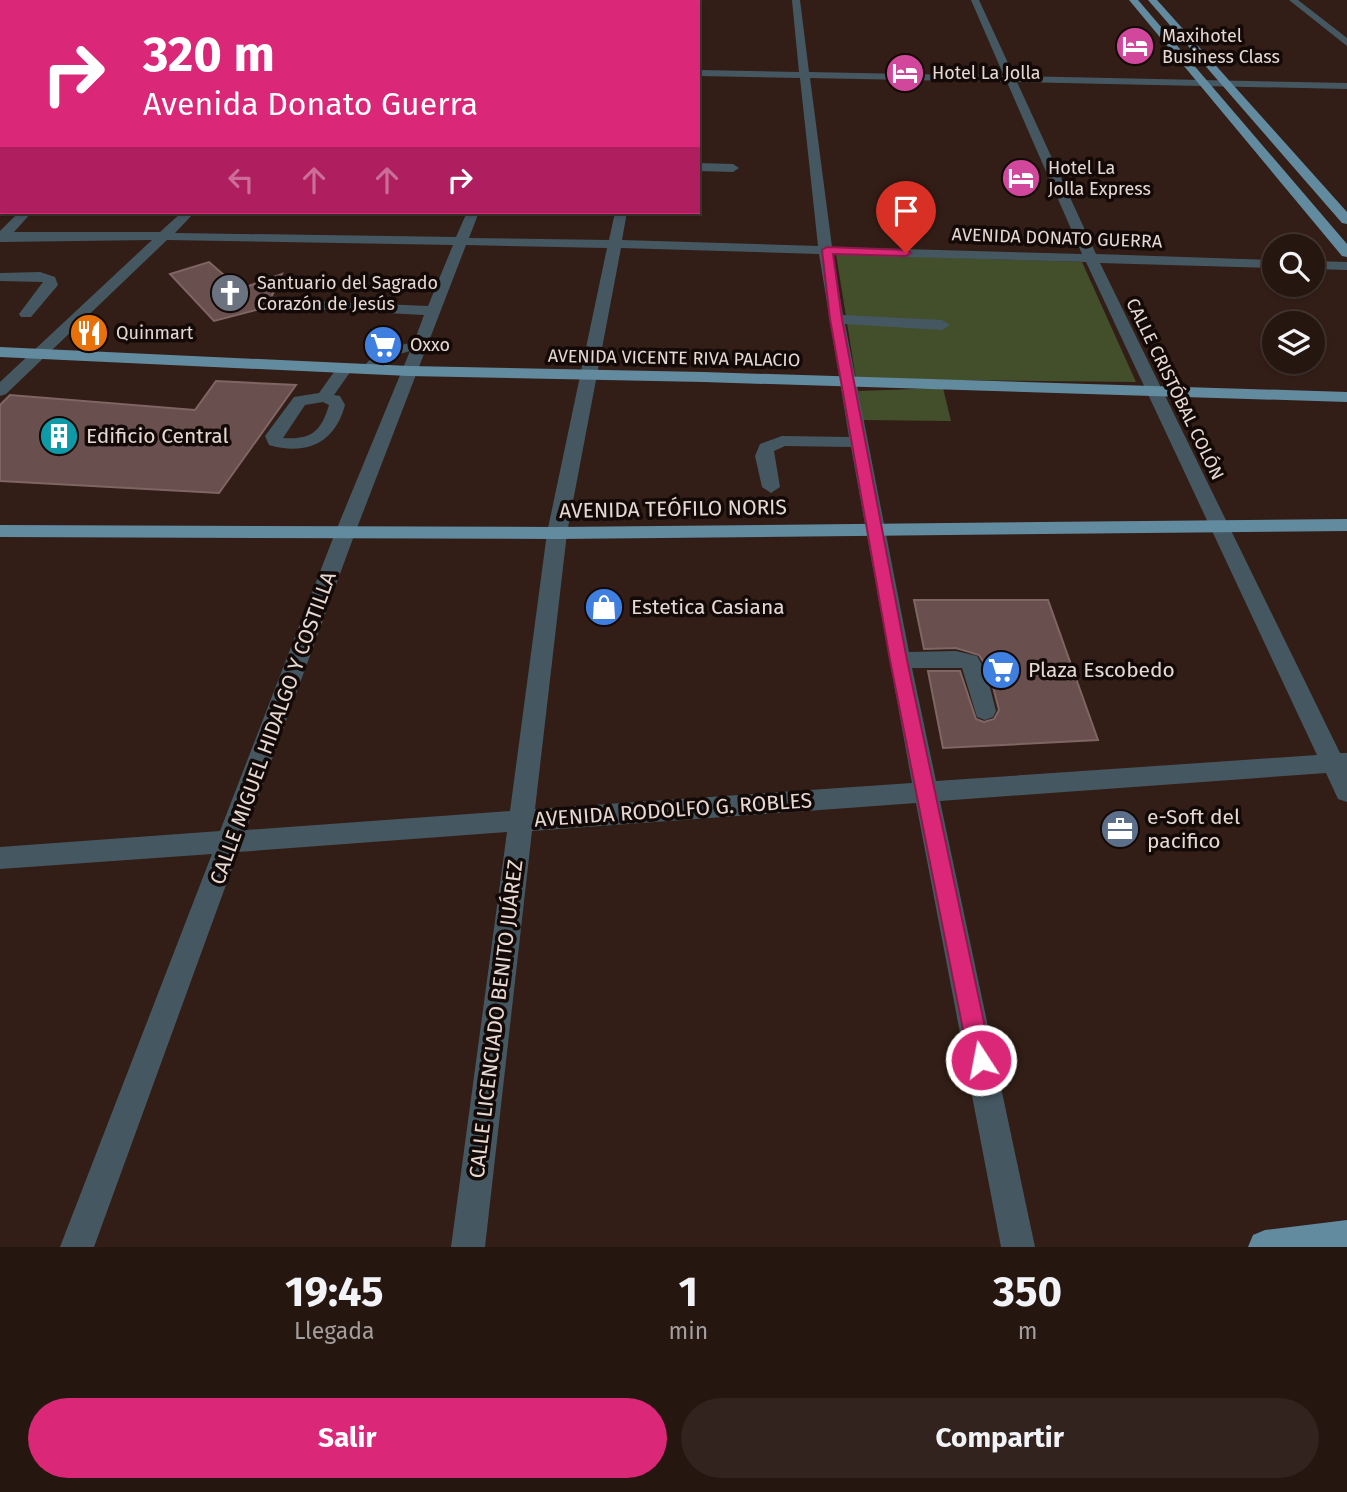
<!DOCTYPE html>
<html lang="es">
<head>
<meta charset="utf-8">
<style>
	:root { --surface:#261610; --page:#32231e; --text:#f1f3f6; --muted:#a49f9f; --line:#423530; --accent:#db2777 }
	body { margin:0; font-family:"Fira Sans",sans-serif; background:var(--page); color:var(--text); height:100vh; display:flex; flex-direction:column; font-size:26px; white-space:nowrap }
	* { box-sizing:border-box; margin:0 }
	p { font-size:23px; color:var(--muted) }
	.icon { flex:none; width:38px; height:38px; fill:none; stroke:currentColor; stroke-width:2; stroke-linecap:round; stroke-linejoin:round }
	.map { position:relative; height:1247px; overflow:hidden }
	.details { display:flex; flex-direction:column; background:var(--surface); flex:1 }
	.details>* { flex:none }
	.top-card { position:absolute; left:0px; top:0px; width:700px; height:214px; box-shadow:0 2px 5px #0004,0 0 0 2px var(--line); background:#db2777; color:#fff; overflow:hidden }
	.buttons { position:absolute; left:1262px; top:234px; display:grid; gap:14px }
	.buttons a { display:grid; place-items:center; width:63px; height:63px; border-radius:50%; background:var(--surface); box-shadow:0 2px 5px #0004,0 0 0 2px var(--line); font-size:35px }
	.pin { position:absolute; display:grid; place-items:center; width:60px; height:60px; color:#fff; margin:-72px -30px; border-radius:50% 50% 50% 0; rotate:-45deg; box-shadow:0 0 7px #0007 }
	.pin .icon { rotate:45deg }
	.me { position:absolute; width:77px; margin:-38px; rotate:349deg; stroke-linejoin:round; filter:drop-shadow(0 0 5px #0008) }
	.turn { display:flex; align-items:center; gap:24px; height:147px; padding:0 28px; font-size:32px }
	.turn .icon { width:91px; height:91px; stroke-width:2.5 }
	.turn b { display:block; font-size:49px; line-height:60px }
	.lanes { display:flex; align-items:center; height:66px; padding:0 28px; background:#0003; justify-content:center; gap:35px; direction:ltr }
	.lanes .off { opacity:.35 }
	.eta { display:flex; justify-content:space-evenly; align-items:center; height:119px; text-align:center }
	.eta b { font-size:42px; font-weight:700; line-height:49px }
	.button { display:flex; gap:14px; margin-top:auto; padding:14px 28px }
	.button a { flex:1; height:80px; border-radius:42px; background:var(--accent); color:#fff; font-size:28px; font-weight:700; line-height:80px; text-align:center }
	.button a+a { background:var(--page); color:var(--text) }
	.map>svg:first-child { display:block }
	.green { fill:#424f2a }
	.building { fill:#69504e; stroke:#7f6563; stroke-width:2 }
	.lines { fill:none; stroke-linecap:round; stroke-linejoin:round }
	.minor { fill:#455862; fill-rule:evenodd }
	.major { fill:#638ba0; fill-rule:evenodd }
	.route { fill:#db2777; stroke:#8e194d; stroke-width:2 }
	.labels { text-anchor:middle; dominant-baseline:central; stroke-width:7; stroke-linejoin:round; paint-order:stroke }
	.far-poi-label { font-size:18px; fill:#e6d8d2; stroke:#130a07; text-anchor:start }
	.far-street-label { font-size:18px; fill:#e6d8d2; stroke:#130a07 }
	.poi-label { font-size:21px; fill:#e6d8d2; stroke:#130a07; text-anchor:start }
	.street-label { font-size:21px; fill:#e6d8d2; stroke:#130a07 }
</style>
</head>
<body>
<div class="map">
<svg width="1347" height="1247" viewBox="0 0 1347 1247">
	<rect width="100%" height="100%" fill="#321e16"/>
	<!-- green -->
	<g class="green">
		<path d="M836,254L1082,262L1136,382L856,379Z"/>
		<path d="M943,388L951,421L863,420L858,391Z"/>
	</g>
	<!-- building -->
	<g class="building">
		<path d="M209,262L240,289L282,274L271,298L260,309L214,321L170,274Z"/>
		<path d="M216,381L296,385L219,493L0,481V405L10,395L195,410Z"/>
		<path d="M914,600H1048L1098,740L943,748L928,671H960L976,719L984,722L994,719L999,710L989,671L979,655L956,648L924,649Z"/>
	</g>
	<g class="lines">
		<!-- minor -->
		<g class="minor">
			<path d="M64,0H73L63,2Z"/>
			<path d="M131,0H140L130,2Z"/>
			<path d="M235,0H244L234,2Z"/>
			<path d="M399,0H407L398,2Z"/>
			<path d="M544,0H552L543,2Z"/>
			<rect x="655" y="0" width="8" height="2"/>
			<path d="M792,0H800L809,72L1004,76L971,0H979L1014,76L1347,83V89L1017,82L1096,254L1274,260V268L1100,263L1340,753H1347V802L1338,799L1326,773L940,801L1035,1247H1001L916,803L532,831L485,1247H451L507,832L238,852L94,1247H60L212,854L0,869V847L220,831L335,533L410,351L390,357L375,372H363L361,369L379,350L414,342L424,315L309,309L302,305L309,301L428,306L453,245L167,240L6,394L0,396V382L152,240L0,242V231L19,212H32L14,232H160L182,212H195L175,233L456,237L467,212H479L469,238L609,240L615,212H627L622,240L818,246L800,78L698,76V70L799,72ZM810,78L1007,82L1082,254L832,247ZM466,245L607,248L547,533L510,811L246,830L355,533ZM621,248L819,254L849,437L782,436L760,444L755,456L762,487L771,493L780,487L774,451L785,446L851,447L912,783L535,809L567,533ZM833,255L1086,262L1317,755L936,781L912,668H962L977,717L985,720L993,717L996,711L986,672L977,656L956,651L909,652L845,324L942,330L950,325L942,320L843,315Z"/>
			<path d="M1289,0H1298L1347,38V46Z"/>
			<path d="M2,50V57L0,58V51Z"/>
			<rect x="0" y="69" width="2" height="6"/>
			<path d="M698,163L733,164L739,168L733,172L698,171Z"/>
			<path d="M1312,261L1347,262V270L1312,269Z"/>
			<path d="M40,272L55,277L58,285L31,317H21L19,314L43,282L0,281V273Z"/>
			<path d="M345,363L353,368L334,395L340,396L345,405C335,443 306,456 269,445L265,436L294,397L319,393L339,365ZM323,402L329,405C321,432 311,440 283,438L305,405Z"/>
		</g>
		<!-- major -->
		<g class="major">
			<path d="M1129,0H1138L1347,244V257L1342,256Z"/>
			<path d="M1148,0H1157L1347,212V224L1342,223Z"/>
			<path d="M0,347L409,366L703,372L1347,392V402L703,382L409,376L0,357Z"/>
			<path d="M1347,519V531L557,539L0,537V525L557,527Z"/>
			<path d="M1347,1220V1247H1248L1253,1235L1265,1230Z"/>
		</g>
	</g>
	<!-- route -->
	<path class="route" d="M827,247L906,250L911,253L906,256L833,254L842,319L907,660L992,1060L989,1068L981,1071L973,1068L969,1060L890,660L830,319L822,250Z"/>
	<!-- icons -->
	<defs>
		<g id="hotel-disc" transform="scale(2.0125)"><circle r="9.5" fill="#d1479c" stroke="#130a07"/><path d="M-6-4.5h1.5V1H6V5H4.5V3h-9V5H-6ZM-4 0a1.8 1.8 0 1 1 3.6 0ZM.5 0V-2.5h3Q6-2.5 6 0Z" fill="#fff"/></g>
		<g id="church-disc" transform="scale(2.0125)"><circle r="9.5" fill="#6b7280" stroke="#130a07"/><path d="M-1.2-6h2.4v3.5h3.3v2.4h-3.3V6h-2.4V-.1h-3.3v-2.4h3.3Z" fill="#fff"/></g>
		<g id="restaurant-disc" transform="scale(2.0125)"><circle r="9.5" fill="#e8710a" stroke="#130a07"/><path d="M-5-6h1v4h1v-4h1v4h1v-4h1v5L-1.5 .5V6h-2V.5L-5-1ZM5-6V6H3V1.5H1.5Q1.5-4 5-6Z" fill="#fff"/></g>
		<g id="supermarket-disc" transform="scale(2.0125)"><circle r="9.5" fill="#3f7fe0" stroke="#130a07"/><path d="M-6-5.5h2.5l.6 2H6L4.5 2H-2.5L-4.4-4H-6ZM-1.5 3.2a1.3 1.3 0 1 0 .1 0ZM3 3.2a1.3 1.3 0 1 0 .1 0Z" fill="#fff"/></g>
		<g id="building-disc" transform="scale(2.0125)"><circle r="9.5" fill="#0f9aa8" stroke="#130a07"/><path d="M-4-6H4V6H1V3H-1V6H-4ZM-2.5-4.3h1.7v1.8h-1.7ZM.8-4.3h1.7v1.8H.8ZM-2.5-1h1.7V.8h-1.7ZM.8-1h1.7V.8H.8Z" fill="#fff"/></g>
		<g id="shop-disc" transform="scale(2.0125)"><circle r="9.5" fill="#3f7fe0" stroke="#130a07"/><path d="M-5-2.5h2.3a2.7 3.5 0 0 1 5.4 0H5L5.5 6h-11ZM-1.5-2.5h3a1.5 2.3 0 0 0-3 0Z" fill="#fff"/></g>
		<g id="office-disc" transform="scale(2.0125)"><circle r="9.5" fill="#5c6f8a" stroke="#130a07"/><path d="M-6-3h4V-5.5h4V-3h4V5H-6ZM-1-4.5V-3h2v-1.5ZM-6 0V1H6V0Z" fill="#fff"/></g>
	</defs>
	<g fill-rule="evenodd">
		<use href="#hotel-disc" x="1135" y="46"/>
		<use href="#hotel-disc" x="905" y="73"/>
		<use href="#hotel-disc" x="1021" y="178"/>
		<use href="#church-disc" x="230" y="293"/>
		<use href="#restaurant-disc" x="89" y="333"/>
		<use href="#supermarket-disc" x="383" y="345"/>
		<use href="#building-disc" x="59" y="436"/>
		<use href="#shop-disc" x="604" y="607"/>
		<use href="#supermarket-disc" x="1001" y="670"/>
		<use href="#office-disc" x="1120" y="829"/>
	</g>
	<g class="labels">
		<!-- far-poi labels -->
		<g class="far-poi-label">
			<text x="1162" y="36">Maxihotel<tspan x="1162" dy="21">Business Class</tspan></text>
			<text x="932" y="73">Hotel La Jolla</text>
			<text x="1048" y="168">Hotel La<tspan x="1048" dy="21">Jolla Express</tspan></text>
			<text x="257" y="283">Santuario del Sagrado<tspan x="257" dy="21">Corazón de Jesús</tspan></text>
			<text x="116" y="333">Quinmart</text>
			<text x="410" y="345">Oxxo</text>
		</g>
		<!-- far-street labels -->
		<g class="far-street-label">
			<text transform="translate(1057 238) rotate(2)">AVENIDA DONATO GUERRA</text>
			<text transform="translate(674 358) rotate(1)">AVENIDA VICENTE RIVA PALACIO</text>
			<text transform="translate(1175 389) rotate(64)">CALLE CRISTÓBAL COLÓN</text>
		</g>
		<!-- poi labels -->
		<g class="poi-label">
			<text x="86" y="436">Edificio Central</text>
			<text x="631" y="607">Estetica Casiana</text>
			<text x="1028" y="670">Plaza Escobedo</text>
			<text x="1147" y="817">e-Soft del<tspan x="1147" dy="24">pacifico</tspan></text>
		</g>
		<!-- street labels -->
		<g class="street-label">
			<text transform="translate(673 509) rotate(-1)">AVENIDA TEÓFILO NORIS</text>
			<text transform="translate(273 728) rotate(-70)">CALLE MIGUEL HIDALGO Y COSTILLA</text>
			<text transform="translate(673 810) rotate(-4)">AVENIDA RODOLFO G. ROBLES</text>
			<text transform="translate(496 1019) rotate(-83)">CALLE LICENCIADO BENITO JUÁREZ</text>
		</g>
	</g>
</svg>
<div class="buttons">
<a><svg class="icon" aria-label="search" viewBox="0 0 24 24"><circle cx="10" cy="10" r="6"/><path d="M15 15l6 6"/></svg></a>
<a><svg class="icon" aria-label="layers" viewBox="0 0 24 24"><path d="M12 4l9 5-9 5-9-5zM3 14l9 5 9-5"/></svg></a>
</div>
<div class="pin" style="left:906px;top:253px;background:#d93025"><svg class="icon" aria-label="arrive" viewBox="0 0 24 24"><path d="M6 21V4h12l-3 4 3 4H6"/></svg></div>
<svg class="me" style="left:981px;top:1060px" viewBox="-20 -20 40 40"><circle r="17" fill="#db2777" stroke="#fff" stroke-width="3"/><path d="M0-11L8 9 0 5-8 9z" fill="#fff"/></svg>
<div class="top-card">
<div class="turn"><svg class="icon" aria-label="right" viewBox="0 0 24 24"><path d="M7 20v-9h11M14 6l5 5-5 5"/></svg><div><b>320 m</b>Avenida Donato Guerra</div></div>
<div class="lanes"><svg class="icon off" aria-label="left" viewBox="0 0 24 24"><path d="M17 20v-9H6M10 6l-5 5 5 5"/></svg><svg class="icon off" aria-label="ahead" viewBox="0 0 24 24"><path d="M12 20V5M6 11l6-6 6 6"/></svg><svg class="icon off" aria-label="ahead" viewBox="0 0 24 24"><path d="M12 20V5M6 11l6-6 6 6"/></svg><svg class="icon" aria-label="right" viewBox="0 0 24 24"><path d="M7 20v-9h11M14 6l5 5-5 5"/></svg></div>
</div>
</div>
<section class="details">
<div class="eta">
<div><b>19:45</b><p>Llegada</p></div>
<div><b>1</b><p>min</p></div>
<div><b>350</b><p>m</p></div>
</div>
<div class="button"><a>Salir</a><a>Compartir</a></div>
</section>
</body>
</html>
